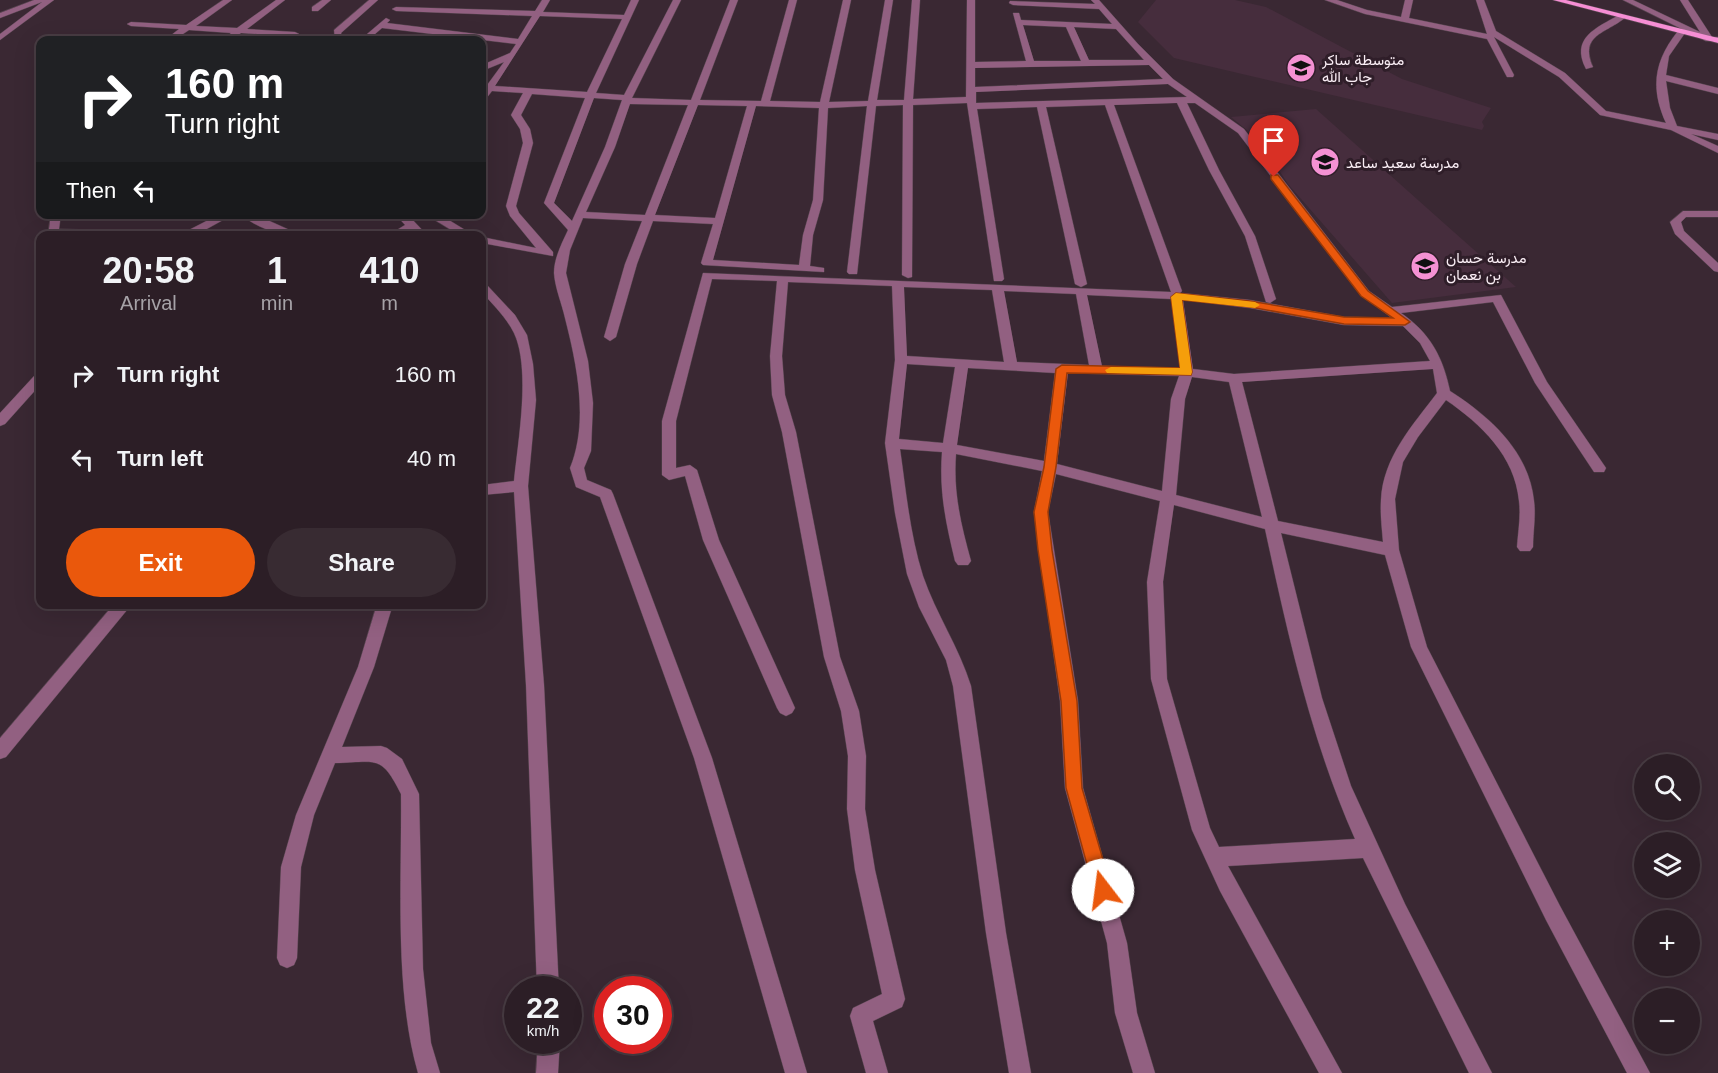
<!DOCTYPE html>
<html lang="en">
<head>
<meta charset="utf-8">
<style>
	:root { --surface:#2c1e26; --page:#382b32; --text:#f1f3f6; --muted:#a6a2a7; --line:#483c43; --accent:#ea580c }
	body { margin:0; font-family:Helvetica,Vazirmatn,sans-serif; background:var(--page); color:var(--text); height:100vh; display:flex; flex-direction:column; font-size:22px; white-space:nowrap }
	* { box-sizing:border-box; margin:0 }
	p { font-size:20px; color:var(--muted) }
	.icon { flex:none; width:33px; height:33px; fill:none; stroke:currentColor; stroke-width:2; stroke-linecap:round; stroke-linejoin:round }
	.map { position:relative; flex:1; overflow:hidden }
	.details { position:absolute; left:36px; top:231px; width:450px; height:378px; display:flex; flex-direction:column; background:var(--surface); border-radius:12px; box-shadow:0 6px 24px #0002,0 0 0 2px var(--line) }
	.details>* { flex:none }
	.guide { position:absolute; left:36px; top:36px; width:450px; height:183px; border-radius:12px; box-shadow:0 6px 24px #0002,0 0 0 2px var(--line); background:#202124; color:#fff; overflow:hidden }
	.buttons { position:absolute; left:1634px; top:754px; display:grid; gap:12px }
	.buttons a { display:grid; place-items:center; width:66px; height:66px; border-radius:50%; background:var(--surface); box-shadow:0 6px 24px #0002,0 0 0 2px var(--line); font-size:30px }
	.speed { position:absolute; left:504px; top:976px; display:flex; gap:12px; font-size:30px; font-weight:700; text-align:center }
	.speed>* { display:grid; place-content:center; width:78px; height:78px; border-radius:50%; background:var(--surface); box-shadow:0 6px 24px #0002,0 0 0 2px var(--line); line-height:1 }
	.speed small { font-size:15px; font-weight:400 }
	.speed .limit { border:9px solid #d22; background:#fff; color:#111 }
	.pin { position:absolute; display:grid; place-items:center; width:51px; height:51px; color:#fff; margin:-62px -26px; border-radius:50% 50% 50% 0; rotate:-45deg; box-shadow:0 0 6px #0007 }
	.pin .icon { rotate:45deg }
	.me { position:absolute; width:66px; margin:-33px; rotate:345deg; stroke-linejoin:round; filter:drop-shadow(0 0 4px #0008) }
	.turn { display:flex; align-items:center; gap:21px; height:126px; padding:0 30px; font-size:27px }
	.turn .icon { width:78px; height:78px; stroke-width:2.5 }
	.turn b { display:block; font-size:42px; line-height:51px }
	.then { display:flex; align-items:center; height:57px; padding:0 30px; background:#0003; gap:12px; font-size:22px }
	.eta { display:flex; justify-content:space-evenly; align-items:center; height:102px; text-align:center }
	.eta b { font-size:36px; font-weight:600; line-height:42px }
	.action { display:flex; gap:12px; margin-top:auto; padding:12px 30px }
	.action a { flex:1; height:69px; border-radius:36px; background:var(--accent); color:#fff; font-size:24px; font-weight:600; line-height:69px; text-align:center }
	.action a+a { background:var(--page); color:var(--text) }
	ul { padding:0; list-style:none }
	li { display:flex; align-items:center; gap:18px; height:84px; padding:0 30px }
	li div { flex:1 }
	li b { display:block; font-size:22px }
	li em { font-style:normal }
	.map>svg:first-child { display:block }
	.built { fill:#462d3d }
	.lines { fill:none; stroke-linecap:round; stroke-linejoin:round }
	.minor-casing { stroke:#55444e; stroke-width:1 }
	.major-casing { stroke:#55444e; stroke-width:1 }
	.minor { fill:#926081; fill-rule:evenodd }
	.major { fill:#f68ed4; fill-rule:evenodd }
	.route { fill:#ea580c; stroke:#983908; stroke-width:1.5 }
	.slow { fill:#f59e0b }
	.labels { text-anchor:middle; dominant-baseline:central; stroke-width:6; stroke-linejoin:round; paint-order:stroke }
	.far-poi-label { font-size:15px; fill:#faeef5; stroke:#2f1e29; text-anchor:start }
</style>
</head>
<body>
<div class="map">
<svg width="1718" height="1073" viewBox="0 0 1718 1073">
	<rect width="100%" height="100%" fill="#3a2833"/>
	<!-- built -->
	<g class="built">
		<path d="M1156,0H1235L1266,7L1402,79L1491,108L1482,122L1484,126L1482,130L1174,58L1138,22Z"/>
		<path d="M1316,109L1446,225L1516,287L1392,303L1288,184L1259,140L1231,117Z"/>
	</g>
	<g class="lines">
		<!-- minor casing -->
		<g class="minor-casing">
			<g id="minor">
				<path d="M34,0H54L0,40V34L42,2L0,18V13Z"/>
				<path d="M223,0H232L196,26L237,28L276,0H285L247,29L295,32L299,34L290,40H281L286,36L241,33L231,40H222L231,33L189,30L174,40H165L179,29L131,26L127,24L131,22L186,25Z"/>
				<path d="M322,0H331L318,11H312V7Z"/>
				<path d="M369,0H378L341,33L343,40H335L334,30Z"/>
				<path d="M542,0H550L543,12L624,15L631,0H639L596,93L624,95L673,0H681L632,98L691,100L730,0H738L700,100L761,101L789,0H797L770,101L820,102L843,0H851L829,102L868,101L885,0H893L877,100H904L912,0H920L913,99L966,97L967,0H975V62L1026,61L1013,13H1019L1021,20L1112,24L1099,9L1013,5L1009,3L1010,1L1095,4L1091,0H1099L1138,44L1173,79L1244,129L1369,291L1392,307L1501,295L1547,382L1606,468L1604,472H1594L1535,383L1493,302L1401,313C1430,333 1443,357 1450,391C1489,416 1529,451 1534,501C1536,516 1533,532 1533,547L1530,551H1520L1517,547C1518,532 1521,516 1519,501C1515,456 1481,424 1446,400L1418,437L1403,462L1395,499L1399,550L1427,647L1560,906L1650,1073H1627L1546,920L1411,647L1385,555L1281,533L1322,698L1351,786L1405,904L1492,1073H1469L1363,858L1228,866L1342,1073H1319L1220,891L1192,830L1151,679L1147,582L1160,501L1056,474L1048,512L1078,701L1083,788L1127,943L1137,1013L1155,1073H1133L1115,1013L1107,943L1065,788L1060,701L1034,512L1042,471L956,454C953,492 961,525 971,561L968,565H958L955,561C946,523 939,493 942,452L900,449C906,491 910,535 923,576C936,614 959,647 971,686L1006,933L1031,1073H1009L986,933L953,686L946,660L919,607L907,574L895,513L885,443L895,360L892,286L788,282L782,356L785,395L796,432L840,657L859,711L866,756L865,809L875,870L905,999L902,1007L873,1021L888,1073H866L850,1016L853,1008L882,994L855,870L847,809L848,756L841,711L824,657L782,432L772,395L770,356L777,281L712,279L676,421V468L690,465L697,470L719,540L795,708L792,713L786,716L780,713L777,708L703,540L685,476L669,480L662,475V421L703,273L1171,292L1105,105L1046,107L1087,284L1081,287L1075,284L1037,107L977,109L1004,279L1002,281H994L967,103L913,105L912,277L908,278L902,275L903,105L876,106L857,274H849L847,272L867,106L828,108L823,200L813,235L810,266L824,268V272L703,265L701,263L713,224L653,221L637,264L616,337L610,341L604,337L625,264L642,221L583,218L570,250L566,273L588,361L593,403L591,451L584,468L587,480L611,490L613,494L712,758L807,1073H785L694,758L600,497L576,487L570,468C589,422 577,365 565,318C562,304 555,288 554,273C554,258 562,243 568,230L544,203L585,98L532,94L521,115L530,129L533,143L516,206L519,213L553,252V256L482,243V237L536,248L510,216L506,206L523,143L520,129L511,115L523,93L492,91L485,100L482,101V92L504,62L482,71V65L510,53L516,44L382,28L368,40H360L386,18L390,20L387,23L518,39L532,16L396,11L392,9L396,7L535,11ZM540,16L622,19L587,92L495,86ZM1023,25L1066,27L1081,61H1034ZM1074,27L1116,29L1144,60H1089ZM1149,65L1163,79L975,87V68ZM1168,84L1187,97L976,103V92ZM594,98L622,100L605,147L572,221L554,203ZM1177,103L1209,170L1245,236L1266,302L1270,303L1276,299L1255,236L1219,170L1187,103H1195L1238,133L1361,295L1392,318L1344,317L1250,300L1180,293L1182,291L1114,105ZM630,104L688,105L645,215L586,212L615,147ZM698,105L747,106L715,218L655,215ZM756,106L819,108L813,200L803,235L799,265L713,260ZM904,287L992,290L1004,362L907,356ZM1004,291L1076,294L1089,365L1017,362ZM1087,295L1171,299L1180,368L1102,366ZM1183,300L1250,308L1344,325L1403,326L1420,343L1430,361L1234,374L1193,369ZM907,364L955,367L943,443L899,439ZM968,368L1055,373L1044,461L957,445ZM1433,369L1437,393C1413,425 1383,457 1381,500C1380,514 1382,529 1383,542L1278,521L1242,382ZM1068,373L1179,376L1171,399L1162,491L1057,464ZM1192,377L1229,382L1262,517L1176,495L1185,399ZM1174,505L1265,529C1288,635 1311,740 1355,839L1219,847L1210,828L1167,679L1163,582Z"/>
				<path d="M1325,0H1337L1367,10L1401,17L1405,0H1413L1409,18L1487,34L1476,0H1484L1496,31L1565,73L1606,111L1666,123C1650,88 1654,61 1678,31H1684L1685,33L1669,56L1666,75L1718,88V94L1666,81L1670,108L1677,126L1718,134V140L1691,134L1718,146V153L1671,130L1600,115L1559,77L1494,37L1514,75L1513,77H1507L1487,39L1365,14Z"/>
				<path d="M1623,0H1633L1700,32L1680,0H1688L1712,37H1718V41H1706Z"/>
				<path d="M1619,15L1626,17C1606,34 1579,34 1593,67L1586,69C1570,38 1596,28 1619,15Z"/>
				<path d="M1683,211H1718V217H1686L1681,222L1684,231L1718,263V272L1714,271L1675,234L1670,222Z"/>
				<path d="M51,214H61L59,229L185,232L220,214H234L194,236H48Z"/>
				<path d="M240,214H254L303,236C281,236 258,229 240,214Z"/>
				<path d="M395,214H407L428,236H416L411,231L401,236H387L405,225Z"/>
				<path d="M425,214H439L475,236H461Z"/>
				<path d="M482,283L486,284L515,315L527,335L533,364L536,400L528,486L544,685L559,990H537L526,685L514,492L482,495V485L514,481C518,441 531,369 514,333C506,317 493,305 482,292Z"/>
				<path d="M40,374V385L5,424L0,426V413L35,375Z"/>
				<path d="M114,604H132L6,757L0,759V738Z"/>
				<path d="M377,604H393L374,667L342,747L381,746L387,748L402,759L419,794L423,969L431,1043L440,1073H418C394,990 402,881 401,794C381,754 377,762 335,763L314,815L301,867L297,958L294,965L287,968L280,965L277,958L281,867L296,815L358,667Z"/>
				<path d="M538,1041H560L558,1073H536Z"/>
			</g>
		</g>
		<!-- major casing -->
		<g class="major-casing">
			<path id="major" d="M1553,0H1566L1718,38V43Z"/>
		</g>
		<!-- minor -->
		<use href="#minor" class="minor"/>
		<!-- major -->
		<use href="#major" class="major"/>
	</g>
	<!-- route -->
	<path class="route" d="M1271,175H1278L1368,291L1410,322L1405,325L1344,324L1250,307L1182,300L1192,372L1191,375L1067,373L1056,467L1048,512L1052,550L1077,701L1082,788L1112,890L1110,896L1103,899L1097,896L1094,890L1066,788L1061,701L1038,550L1034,512L1044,467L1056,369L1062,365L1180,368L1171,297L1176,293L1250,301L1344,317L1393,318L1361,296L1271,179Z"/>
	<!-- slow -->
	<path class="slow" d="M1176,293L1255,302L1260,305L1255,308L1182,300L1192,372L1191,375L1107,373L1105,370L1111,367L1180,368L1171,297Z"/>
	<!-- icons -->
	<defs>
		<g id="school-disc" transform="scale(1.5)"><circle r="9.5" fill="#f491d3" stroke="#2f1e29"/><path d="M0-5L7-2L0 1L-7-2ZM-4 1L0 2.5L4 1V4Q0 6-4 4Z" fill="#111"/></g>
	</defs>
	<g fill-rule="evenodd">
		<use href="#school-disc" x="1301" y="68"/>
		<use href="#school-disc" x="1325" y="162"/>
		<use href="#school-disc" x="1425" y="266"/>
	</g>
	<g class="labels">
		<!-- far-poi labels -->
		<g class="far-poi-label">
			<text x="1322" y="59">متوسطة ساكر<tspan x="1322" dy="17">جاب الله</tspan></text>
			<text x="1346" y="162">مدرسة سعيد ساعد</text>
			<text x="1446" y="257">مدرسة حسان<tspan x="1446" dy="17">بن نعمان</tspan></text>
		</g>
	</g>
</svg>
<div class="buttons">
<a><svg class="icon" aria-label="search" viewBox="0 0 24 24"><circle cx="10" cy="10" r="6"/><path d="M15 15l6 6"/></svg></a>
<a><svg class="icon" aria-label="layers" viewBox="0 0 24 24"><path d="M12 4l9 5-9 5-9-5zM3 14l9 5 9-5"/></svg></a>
<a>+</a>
<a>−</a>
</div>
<div class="speed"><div>22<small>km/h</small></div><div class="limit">30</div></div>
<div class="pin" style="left:1274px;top:177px;background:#d93025"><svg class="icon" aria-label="arrive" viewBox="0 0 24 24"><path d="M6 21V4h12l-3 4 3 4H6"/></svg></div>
<svg class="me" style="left:1103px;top:890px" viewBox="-20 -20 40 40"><circle r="19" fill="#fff"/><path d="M0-13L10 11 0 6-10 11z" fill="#ea580c"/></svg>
<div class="guide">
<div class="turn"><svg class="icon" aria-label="right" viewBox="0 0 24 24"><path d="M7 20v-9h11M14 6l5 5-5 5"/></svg><div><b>160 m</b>Turn right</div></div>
<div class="then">Then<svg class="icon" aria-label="left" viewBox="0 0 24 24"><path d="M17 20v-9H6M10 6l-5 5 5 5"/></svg></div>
</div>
<section class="details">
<div class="eta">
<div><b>20:58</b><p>Arrival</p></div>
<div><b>1</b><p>min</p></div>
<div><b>410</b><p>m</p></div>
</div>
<ul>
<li><svg class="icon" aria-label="right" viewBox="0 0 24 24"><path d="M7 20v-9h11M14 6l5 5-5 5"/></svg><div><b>Turn right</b></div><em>160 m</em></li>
<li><svg class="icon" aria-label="left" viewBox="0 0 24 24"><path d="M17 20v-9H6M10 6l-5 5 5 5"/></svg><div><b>Turn left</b></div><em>40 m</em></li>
</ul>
<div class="action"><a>Exit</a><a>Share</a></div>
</section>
</div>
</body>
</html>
